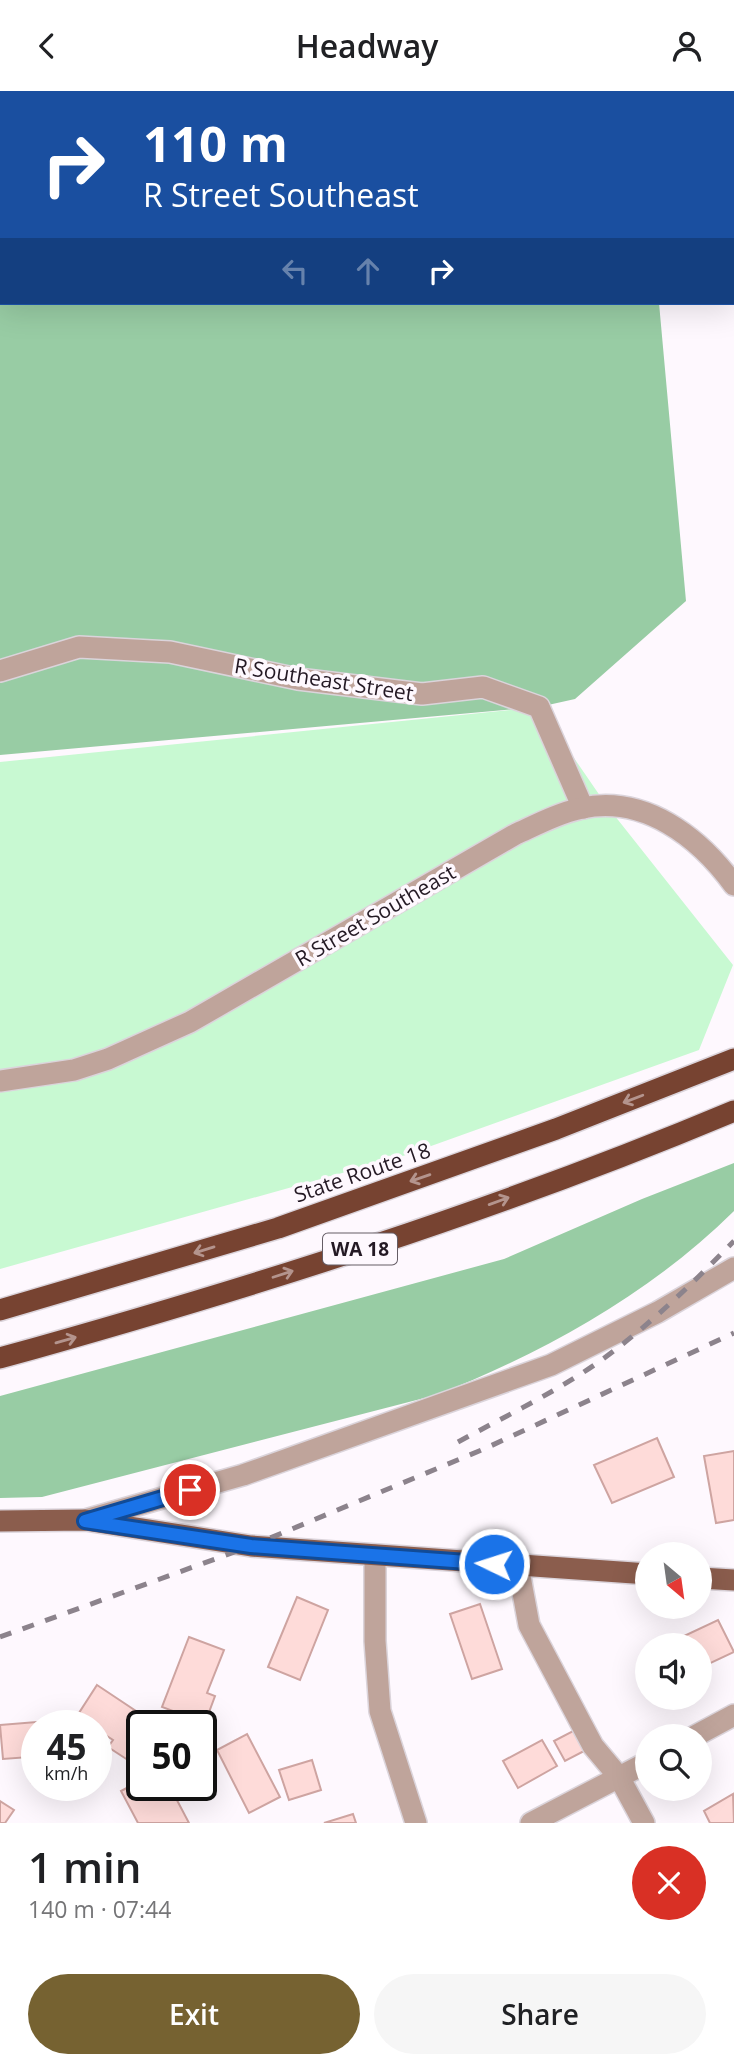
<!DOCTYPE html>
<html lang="en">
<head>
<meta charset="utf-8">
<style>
	:root { --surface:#fff; --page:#f6f6f6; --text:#202124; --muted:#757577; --accent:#766231 }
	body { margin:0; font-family:"Open Sans",sans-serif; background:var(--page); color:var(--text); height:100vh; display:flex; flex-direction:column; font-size:26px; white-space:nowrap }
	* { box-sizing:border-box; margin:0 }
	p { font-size:23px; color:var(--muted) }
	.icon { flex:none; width:38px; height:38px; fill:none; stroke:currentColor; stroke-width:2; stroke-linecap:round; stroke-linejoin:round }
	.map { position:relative; height:1732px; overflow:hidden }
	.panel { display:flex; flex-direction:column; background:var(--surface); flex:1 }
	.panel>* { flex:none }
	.hud { position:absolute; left:0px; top:0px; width:735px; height:214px; box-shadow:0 7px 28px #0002; background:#1a4fa0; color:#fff; overflow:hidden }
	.needle { width:46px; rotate:151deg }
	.fabs { position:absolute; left:635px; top:1451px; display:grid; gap:14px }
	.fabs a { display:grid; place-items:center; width:77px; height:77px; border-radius:50%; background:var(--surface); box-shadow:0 7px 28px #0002; font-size:35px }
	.speed { position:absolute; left:21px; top:1619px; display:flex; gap:14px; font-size:35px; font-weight:700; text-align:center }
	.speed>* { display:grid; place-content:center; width:91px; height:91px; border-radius:50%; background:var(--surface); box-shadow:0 7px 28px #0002; line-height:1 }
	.speed small { font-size:18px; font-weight:400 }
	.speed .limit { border:4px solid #111; border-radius:10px; background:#fff; color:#111 }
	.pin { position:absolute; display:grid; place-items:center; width:60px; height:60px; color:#fff; margin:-30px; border:4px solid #fff; border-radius:50%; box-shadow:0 2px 7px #0007 }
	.me { position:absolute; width:77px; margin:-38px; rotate:274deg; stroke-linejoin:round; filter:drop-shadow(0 0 5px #0008) }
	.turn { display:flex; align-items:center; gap:24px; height:147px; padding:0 28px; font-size:32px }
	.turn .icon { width:91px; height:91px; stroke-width:2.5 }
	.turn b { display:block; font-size:49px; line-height:60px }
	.lanes { display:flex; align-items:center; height:66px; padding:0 28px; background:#0003; justify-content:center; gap:35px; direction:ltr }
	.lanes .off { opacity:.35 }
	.round { display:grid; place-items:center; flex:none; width:74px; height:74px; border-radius:37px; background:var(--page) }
	.headline { display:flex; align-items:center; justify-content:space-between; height:119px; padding:0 28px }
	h1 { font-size:42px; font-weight:600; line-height:52px }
	.primary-button { display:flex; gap:14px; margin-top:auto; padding:14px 28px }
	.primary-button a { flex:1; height:80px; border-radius:42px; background:var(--accent); color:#fff; font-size:28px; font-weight:600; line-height:80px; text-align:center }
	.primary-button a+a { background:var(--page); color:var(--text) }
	header { display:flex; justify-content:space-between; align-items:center; height:91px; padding:0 28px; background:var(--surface); font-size:32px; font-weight:600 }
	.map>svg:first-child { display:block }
	.green { fill:#c8f9d2 }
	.forest { fill:#98cca4 }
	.building { fill:#fedbd9; stroke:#cea4a1; stroke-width:2 }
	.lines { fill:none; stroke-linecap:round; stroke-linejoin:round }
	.minor-casing { stroke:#dbd4db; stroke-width:24 }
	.major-casing { stroke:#dbd4db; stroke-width:24 }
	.highway-casing { stroke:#dbd4db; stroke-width:24 }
	.minor { stroke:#bfa49b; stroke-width:21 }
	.major { stroke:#8b5d4d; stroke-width:21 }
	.highway { stroke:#774331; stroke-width:21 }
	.rail { stroke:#8c838c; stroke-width:5; stroke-dasharray:12 12; stroke-linecap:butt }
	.oneway { stroke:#b4948d }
	.route-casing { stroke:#114b97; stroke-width:18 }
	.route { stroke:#1a73e8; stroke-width:12 }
	.labels { text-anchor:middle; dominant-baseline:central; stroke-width:7; stroke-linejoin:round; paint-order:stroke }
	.shield { fill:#fef8fe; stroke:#655c65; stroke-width:2 }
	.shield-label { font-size:19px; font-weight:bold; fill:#241924 }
	.street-label { font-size:21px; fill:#241924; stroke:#fef8fe }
</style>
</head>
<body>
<header><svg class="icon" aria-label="back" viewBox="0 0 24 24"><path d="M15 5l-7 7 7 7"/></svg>Headway<svg class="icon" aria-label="person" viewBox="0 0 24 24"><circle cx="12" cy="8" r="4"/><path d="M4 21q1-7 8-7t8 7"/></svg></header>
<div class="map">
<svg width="734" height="1732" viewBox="0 0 734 1732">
	<rect width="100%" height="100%" fill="#fef8fe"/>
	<!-- green -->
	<path class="green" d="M539,616L607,715L733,874L699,959L406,1064L0,1178V671Z"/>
	<!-- forest -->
	<g class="forest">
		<path d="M258,0H628L629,2H258Z"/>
		<path d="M0,2L2,212H659L686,510L575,608L539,616L0,664Z"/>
		<path d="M734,1072V1120C650,1203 545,1261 436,1304L42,1406L0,1407V1305L504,1168L642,1108Z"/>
	</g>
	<!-- building -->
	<g class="building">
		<path d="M657,1347L674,1386L612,1412L594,1374Z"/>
		<path d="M734,1360V1429L716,1432L704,1365Z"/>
		<path d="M297,1506L328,1519L300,1589L268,1576Z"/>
		<path d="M480,1513L502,1578L472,1588L450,1523Z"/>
		<path d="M718,1529L734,1561L700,1577V1554H665Z"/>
		<path d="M189,1546L224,1559L207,1602L215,1605L205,1632L162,1616Z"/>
		<path d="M97,1594L157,1634H142V1662L134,1673L108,1656L113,1649L96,1638V1634H91L77,1625Z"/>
		<path d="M61,1629L62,1634H37V1690L31,1691L29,1666L3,1668L0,1634Z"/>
		<path d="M575,1639L586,1659L565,1670L554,1650Z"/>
		<path d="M247,1643L280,1706L249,1722L217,1659Z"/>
		<path d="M542,1649L557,1675L518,1697L503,1670Z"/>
		<path d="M312,1669L321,1699L289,1709L279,1679Z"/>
		<path d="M142,1689V1694H169L189,1732H138L121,1700Z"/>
		<path d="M733,1703L734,1732H710L704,1720Z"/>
		<path d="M0,1710L14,1719L5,1732H0Z"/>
		<path d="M353,1723L356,1732H324Z"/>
	</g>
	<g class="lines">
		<!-- minor casing -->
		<g class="minor-casing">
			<g id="minor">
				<path d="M0,580L79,556L170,561L298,588L422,603L483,596L539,616L583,717"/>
				<path d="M0,990L74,979L108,968L190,931L516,743C538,733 559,722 582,717C645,704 699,746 734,794"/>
				<path d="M85,1429L243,1384L551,1274L658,1221L734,1177"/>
				<path d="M375,1464V1550L380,1620L416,1732"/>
				<path d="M518,1475L529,1534L593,1655L619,1686L644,1732"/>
				<path d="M695,1645L734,1624"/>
				<path d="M531,1732L648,1671"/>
			</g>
		</g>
		<!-- major casing -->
		<g class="major-casing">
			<g id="major">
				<path d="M0,1430L85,1429L251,1455L648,1483"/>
				<path d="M700,1487L734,1489"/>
			</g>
		</g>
		<!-- highway casing -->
		<g class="highway-casing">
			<g id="highway">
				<path d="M0,1219L278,1137L556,1038L734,968"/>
				<path d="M0,1267C248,1198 496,1120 734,1020"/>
			</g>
		</g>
		<!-- minor -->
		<use href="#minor" class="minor"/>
		<!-- major -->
		<use href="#major" class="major"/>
		<!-- highway -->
		<use href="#highway" class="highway"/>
		<!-- rail -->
		<g class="rail">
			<path d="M458,1351C511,1322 567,1296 615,1259C658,1226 696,1189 734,1150"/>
			<path d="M0,1546L251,1455L484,1358L734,1242"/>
		</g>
	</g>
	<!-- one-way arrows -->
	<defs><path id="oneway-shaft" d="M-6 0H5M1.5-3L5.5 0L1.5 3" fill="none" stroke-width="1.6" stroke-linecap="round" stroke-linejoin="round" transform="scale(1.75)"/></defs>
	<g class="oneway">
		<use href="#oneway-shaft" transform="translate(633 1008) rotate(159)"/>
		<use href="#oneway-shaft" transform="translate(420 1087) rotate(161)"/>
		<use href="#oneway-shaft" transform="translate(499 1110) rotate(-20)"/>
		<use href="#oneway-shaft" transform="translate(204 1159) rotate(163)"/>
		<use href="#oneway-shaft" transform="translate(283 1183) rotate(-18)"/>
		<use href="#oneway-shaft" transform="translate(66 1249) rotate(-16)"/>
	</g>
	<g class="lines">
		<!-- route casing -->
		<g class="route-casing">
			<path id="route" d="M190,1399L85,1430L251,1455L494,1473"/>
		</g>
		<!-- route -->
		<use href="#route" class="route"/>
	</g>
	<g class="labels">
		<!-- shield labels -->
		<rect class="shield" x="323" y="1142.5" width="74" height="31" rx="5"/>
		<g class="shield-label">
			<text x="360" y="1158">WA 18</text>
		</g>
		<!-- street labels -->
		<g class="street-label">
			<text transform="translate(324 588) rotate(9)">R Southeast Street</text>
			<text transform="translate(375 824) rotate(-30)">R Street Southeast</text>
			<text transform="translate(362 1081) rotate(-19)">State Route 18</text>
		</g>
	</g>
</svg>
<div class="fabs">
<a><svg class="needle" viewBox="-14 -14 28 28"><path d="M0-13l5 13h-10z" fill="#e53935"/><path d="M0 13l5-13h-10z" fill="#757577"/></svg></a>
<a><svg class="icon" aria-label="sound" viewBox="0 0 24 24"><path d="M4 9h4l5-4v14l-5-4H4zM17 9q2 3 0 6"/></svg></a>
<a><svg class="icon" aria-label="search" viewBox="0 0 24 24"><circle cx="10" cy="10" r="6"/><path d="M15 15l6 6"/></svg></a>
</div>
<div class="speed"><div>45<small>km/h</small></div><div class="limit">50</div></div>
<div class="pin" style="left:190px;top:1399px;background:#d93025"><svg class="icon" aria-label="arrive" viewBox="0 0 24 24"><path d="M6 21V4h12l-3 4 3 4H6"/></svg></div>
<svg class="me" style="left:494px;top:1473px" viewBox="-20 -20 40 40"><circle r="17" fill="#1a73e8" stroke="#fff" stroke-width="3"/><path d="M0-11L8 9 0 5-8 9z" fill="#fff"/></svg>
<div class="hud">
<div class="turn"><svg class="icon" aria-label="right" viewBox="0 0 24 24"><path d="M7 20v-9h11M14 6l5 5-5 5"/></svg><div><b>110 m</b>R Street Southeast</div></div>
<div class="lanes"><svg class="icon off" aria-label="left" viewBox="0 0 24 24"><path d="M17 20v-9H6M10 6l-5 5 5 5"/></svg><svg class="icon off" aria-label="ahead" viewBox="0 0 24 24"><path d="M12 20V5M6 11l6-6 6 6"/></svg><svg class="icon" aria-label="right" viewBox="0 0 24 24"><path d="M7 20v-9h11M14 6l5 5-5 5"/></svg></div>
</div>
</div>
<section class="panel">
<div class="headline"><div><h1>1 min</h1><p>140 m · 07:44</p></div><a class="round" style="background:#d93025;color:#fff"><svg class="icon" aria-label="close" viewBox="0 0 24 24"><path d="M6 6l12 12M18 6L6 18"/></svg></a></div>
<div class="primary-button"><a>Exit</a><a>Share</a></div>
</section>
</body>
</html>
